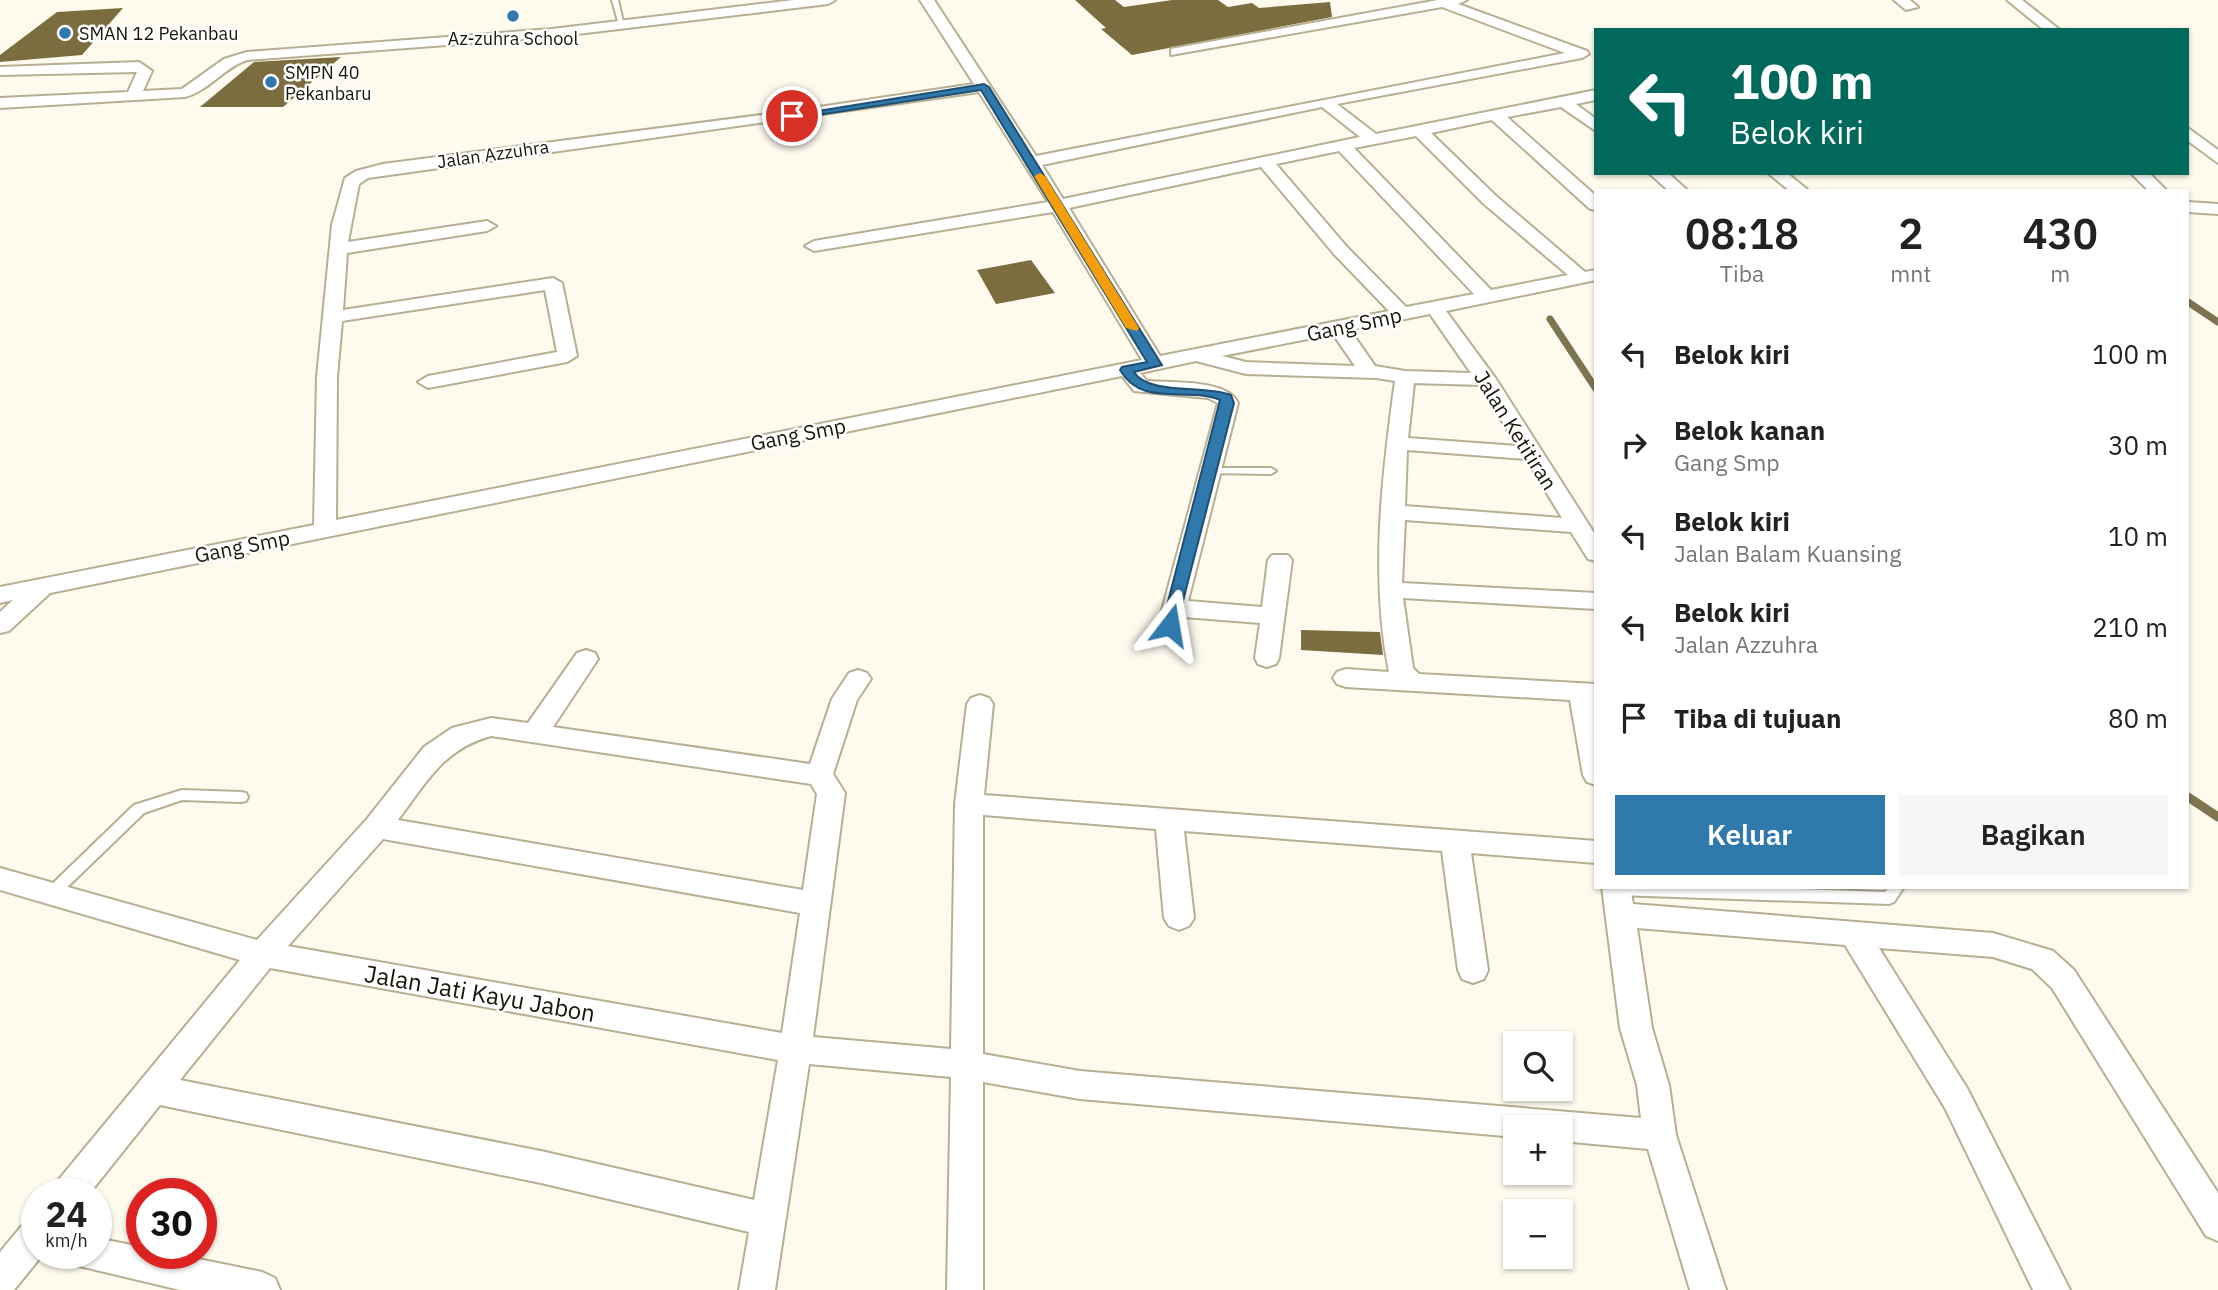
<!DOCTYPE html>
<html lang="id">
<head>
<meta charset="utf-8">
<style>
	:root { --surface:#fff; --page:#f6f6f6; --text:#222; --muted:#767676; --accent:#2f79ad }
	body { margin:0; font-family:"IBM Plex Sans",sans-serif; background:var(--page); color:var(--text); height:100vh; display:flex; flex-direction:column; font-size:26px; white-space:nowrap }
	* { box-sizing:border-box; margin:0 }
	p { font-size:23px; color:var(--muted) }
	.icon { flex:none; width:38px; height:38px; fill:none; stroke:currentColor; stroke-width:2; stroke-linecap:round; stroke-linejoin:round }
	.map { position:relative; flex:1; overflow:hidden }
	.drawer { position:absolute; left:1594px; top:189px; width:595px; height:700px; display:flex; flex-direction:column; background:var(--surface); border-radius:0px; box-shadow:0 2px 5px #0004 }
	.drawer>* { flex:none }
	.banner { position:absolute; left:1594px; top:28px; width:595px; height:147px; border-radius:0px; box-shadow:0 2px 5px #0004; background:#00695c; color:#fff; overflow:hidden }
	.tools { position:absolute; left:1503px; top:1031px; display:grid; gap:14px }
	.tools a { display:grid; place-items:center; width:70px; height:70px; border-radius:0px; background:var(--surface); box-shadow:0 2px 5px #0004; font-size:35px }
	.speed { position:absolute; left:21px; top:1178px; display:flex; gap:14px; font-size:35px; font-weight:700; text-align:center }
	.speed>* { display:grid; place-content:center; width:91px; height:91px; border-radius:50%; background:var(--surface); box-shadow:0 2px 5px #0004; line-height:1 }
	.speed small { font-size:18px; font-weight:400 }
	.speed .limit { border:10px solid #d22; background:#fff; color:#111 }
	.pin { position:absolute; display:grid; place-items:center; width:60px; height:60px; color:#fff; margin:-30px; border:4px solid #fff; border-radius:50%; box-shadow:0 2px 7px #0007 }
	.me { position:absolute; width:77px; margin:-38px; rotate:14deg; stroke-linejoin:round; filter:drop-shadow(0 0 5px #0008) }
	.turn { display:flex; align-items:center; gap:24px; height:147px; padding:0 21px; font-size:32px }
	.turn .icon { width:91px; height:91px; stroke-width:2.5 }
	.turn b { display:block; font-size:49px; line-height:60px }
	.eta { display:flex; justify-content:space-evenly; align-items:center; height:119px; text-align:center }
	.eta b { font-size:42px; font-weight:600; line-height:49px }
	.button { display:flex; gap:14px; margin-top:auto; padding:14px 21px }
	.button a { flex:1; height:80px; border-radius:0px; background:var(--accent); color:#fff; font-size:28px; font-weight:600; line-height:80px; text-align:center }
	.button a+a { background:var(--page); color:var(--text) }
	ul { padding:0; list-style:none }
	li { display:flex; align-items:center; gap:21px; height:91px; padding:0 21px }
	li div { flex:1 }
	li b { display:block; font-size:26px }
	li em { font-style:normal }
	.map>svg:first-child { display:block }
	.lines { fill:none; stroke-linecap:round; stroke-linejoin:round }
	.stream-far1 { stroke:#807450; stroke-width:7 }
	.stream { stroke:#807450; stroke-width:9 }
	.building { fill:#7c6d40 }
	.service-casing { stroke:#b8af92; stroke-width:4 }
	.minor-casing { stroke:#b8af92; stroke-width:4 }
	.service { fill:#fff; fill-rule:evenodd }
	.minor { fill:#fff; fill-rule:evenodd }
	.route { fill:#2f79ad; stroke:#1f4f70; stroke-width:2 }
	.slow { fill:#f59e0b }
	.poi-dot { fill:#2f79ad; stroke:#fff; stroke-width:2.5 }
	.labels { text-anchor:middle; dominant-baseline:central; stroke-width:5; stroke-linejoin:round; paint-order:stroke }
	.far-poi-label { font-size:18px; fill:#1a160c; stroke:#fff; text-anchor:start }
	.far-street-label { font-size:18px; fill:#1a160c; stroke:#fff }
	.street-label { font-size:21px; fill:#1a160c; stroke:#fff }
	.near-street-label { font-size:24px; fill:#1a160c; stroke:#fff }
</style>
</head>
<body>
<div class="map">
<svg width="2218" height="1290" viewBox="0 0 2218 1290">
	<rect width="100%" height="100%" fill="#fefaee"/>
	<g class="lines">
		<!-- stream-far1 -->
		<g class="stream-far1">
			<path d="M2188,302L2218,322"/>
			<path d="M1550,319L1596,389"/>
		</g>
		<!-- stream -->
		<path class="stream" d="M2188,797L2218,817"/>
	</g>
	<!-- building -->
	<g class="building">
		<path d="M1075,0H1115L1124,7L1172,0H1218L1228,7L1252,3L1259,8L1330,2L1332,17L1132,55L1101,29L1106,28Z"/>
		<path d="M123,8L82,55L0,62V55L57,12Z"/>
		<path d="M341,57L283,107H200L254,62Z"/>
		<path d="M1031,260L1055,293L996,304L977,270Z"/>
		<path d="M1301,630L1380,632L1383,655L1301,650Z"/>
	</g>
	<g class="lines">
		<!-- service casing -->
		<g class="service-casing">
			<g id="service">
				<path d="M612,0H618L624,26L619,25Z"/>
				<path d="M1209,468H1271L1276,471L1271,474L1205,473L1204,471L1205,469Z"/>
				<path d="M182,790L241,792L246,793L248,797L246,801L241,802L182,800L144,813L56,898L51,900L46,898L44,894L46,890L134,805Z"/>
				<path d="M1610,887H1738L1885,892L1889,887H1904L1894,902L1889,904L1616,895L1611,893Z"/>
			</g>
		</g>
		<!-- minor casing -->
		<g class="minor-casing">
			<g id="minor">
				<path d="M794,0H835L828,4L552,37L247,60C223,68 209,91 185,97L0,108V98L128,92L137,72L0,75V67L139,62L152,71L143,91L182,89L224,59L247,52L552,29Z"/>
				<path d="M920,0H934L1036,156L1565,53L1442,7L1171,55V49L1176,48L1438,0H1467L1458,4L1587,51L1589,54L1582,58L1337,104L1376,134L1596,90V100L1576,104L1596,119V131L1561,107L1507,117L1596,196V210L1590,209L1492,120L1431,133L1496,196L1585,272L1596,270V280L1446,311L1496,379L1596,536V561L1588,559L1571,532L1405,520L1402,583L1596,593V609L1403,598L1413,668L1419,674L1596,684V785L1587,782L1583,775L1570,700L1346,687L1337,684L1333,678L1337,672L1346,669L1389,672C1370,577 1382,476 1395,381L1376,378L1246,374L1196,361L1140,373L1147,381C1170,383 1228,379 1238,403L1188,601L1262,607L1268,560L1272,555H1288L1292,560L1279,658L1276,664L1267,667L1258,664L1255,658L1260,623L1184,617L1179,631H1161L1158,625L1218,403L1208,398L1134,391L1122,376L50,593L9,631L0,633V612L13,600L0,603V587L314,525L317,377L332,225L345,178L356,171L383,164L792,111L974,84ZM979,92L1048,202L814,241L805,246L814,251L1053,212L1142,360L336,520L337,377L342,321L545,290L557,352L428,376L418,382L428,388L567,362L577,356L562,283L553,278L343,310L347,253L487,231L496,226L487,221L348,242L359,184L368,178ZM1322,107L1360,137L1063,199L1042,165ZM1416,136L1484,204L1568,275L1491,290L1354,148ZM1339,151L1474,294L1406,307L1346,246L1276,164ZM1261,167L1334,254L1389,311L1160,356L1069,208ZM1430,314L1471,373L1405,371L1375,366L1350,330ZM1333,334L1355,366L1246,362L1222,356ZM1414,383L1480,385L1517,446L1408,438ZM1407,450L1526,459L1562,518L1405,506Z"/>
				<path d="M1894,0H1910L1918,7L1906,10Z"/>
				<path d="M2007,0H2022L2060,30H2044Z"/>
				<path d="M2188,128L2218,150V163L2188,141Z"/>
				<path d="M1649,173H1668L1688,191H1669Z"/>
				<path d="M1768,173H1787L1809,191H1790Z"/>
				<path d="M2131,173H2149L2167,191H2149Z"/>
				<path d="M2188,202L2218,204V214L2188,212Z"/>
				<path d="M586,650L595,653L598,659L553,727L810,764L832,699L849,673L858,670L867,673L871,679L857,700L833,774L845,793L813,1037L951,1049L955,804L967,704L971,698L980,695L989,698L993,704L984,795L1596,841V863L1471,853L1488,970L1484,979L1473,983L1462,979L1458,970L1442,851L1184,831L1194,918L1189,926L1179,930L1169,926L1164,918L1156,829L983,815V1054L1080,1071L1641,1118L1637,1085L1620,1028L1602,887H1630L1633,904L1993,933L2053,951L2074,970L2218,1193V1241L2206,1236L2052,988L2032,969L1993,957L1879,948L1967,1088L2070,1290H2033L1945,1108L1845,945L1637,928L1652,1028L1669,1085L1676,1135L1726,1290H1690L1648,1149L1561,1141V1127H1516V1137L1080,1099L983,1082V1290H947L951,1077L809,1064L775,1290H739L749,1232L541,1183L160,1105L89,1194H51L56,1183L240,960L0,890V868L257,940L367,819L424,747L452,728L491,718L528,723L577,653ZM491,736L811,784L817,794L803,890L398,820C426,783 443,749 491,736ZM383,839L800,913L782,1033L288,946ZM270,968L778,1060L754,1200L541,1151L180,1080Z"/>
				<path d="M37,1217V1253H44L14,1290H0V1252L25,1222Z"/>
				<path d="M96,1238L142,1247V1253H169L262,1272L275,1278L280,1290H180L75,1265L70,1253H96Z"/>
			</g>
		</g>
		<!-- service -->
		<use href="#service" class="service"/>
		<!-- minor -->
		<use href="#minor" class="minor"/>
	</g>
	<!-- route -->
	<path class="route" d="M984,84L989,87L1162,365L1134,372C1148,395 1204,385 1231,395L1234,403L1176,628H1165L1162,625L1220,400C1186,386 1142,408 1120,370L1122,367L1147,362L981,90L792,119L787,116Z"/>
	<!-- slow -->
	<path class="slow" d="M1040,173L1045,176L1139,328L1137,331L1126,328L1034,176Z"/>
	<!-- markers -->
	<g class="poi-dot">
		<circle cx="513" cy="16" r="7"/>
		<circle cx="65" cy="33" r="7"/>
		<circle cx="271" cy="82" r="7"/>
	</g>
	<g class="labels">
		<!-- far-poi labels -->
		<g class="far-poi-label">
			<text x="79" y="33">SMAN 12 Pekanbau</text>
			<text x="513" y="38" text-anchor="middle">Az-zuhra School</text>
			<text x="285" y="72">SMPN 40<tspan x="285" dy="21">Pekanbaru</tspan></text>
		</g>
		<!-- far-street labels -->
		<g class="far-street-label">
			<text transform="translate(493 154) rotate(-8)">Jalan Azzuhra</text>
		</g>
		<!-- street labels -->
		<g class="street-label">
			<text transform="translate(1354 324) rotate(-12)">Gang Smp</text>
			<text transform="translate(1516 430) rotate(58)">Jalan Ketitiran</text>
			<text transform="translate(798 434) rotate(-11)">Gang Smp</text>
			<text transform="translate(242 546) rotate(-11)">Gang Smp</text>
		</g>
		<!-- near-street labels -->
		<g class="near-street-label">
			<text transform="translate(480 993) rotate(10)">Jalan Jati Kayu Jabon</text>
		</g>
	</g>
</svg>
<div class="tools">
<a><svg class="icon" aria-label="search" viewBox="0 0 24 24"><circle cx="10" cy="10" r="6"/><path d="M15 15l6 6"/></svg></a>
<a>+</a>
<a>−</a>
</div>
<div class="speed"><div>24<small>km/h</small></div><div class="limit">30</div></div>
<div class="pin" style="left:792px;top:116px;background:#d93025"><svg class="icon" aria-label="arrive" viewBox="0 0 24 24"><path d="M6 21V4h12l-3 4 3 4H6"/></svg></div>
<svg class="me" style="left:1170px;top:625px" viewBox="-20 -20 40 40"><path d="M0-17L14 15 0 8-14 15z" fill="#2f79ad" stroke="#fff" stroke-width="4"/></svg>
<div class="banner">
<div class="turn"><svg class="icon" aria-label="left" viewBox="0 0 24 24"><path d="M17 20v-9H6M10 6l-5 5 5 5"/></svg><div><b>100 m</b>Belok kiri</div></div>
</div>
<section class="drawer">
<div class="eta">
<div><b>08:18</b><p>Tiba</p></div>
<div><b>2</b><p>mnt</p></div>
<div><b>430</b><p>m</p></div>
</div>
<ul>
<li><svg class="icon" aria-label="left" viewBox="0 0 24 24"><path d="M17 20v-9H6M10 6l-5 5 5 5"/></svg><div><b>Belok kiri</b></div><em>100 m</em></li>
<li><svg class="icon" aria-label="right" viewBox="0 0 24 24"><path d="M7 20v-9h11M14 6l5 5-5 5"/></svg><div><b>Belok kanan</b><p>Gang Smp</p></div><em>30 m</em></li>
<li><svg class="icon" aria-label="left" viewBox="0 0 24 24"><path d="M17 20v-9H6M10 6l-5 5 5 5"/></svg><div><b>Belok kiri</b><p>Jalan Balam Kuansing</p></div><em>10 m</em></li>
<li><svg class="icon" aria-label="left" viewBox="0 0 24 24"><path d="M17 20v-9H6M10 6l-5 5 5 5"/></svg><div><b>Belok kiri</b><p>Jalan Azzuhra</p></div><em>210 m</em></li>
<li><svg class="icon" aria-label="arrive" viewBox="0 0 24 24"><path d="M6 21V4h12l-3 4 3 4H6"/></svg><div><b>Tiba di tujuan</b></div><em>80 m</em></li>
</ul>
<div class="button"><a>Keluar</a><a>Bagikan</a></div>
</section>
</div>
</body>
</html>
